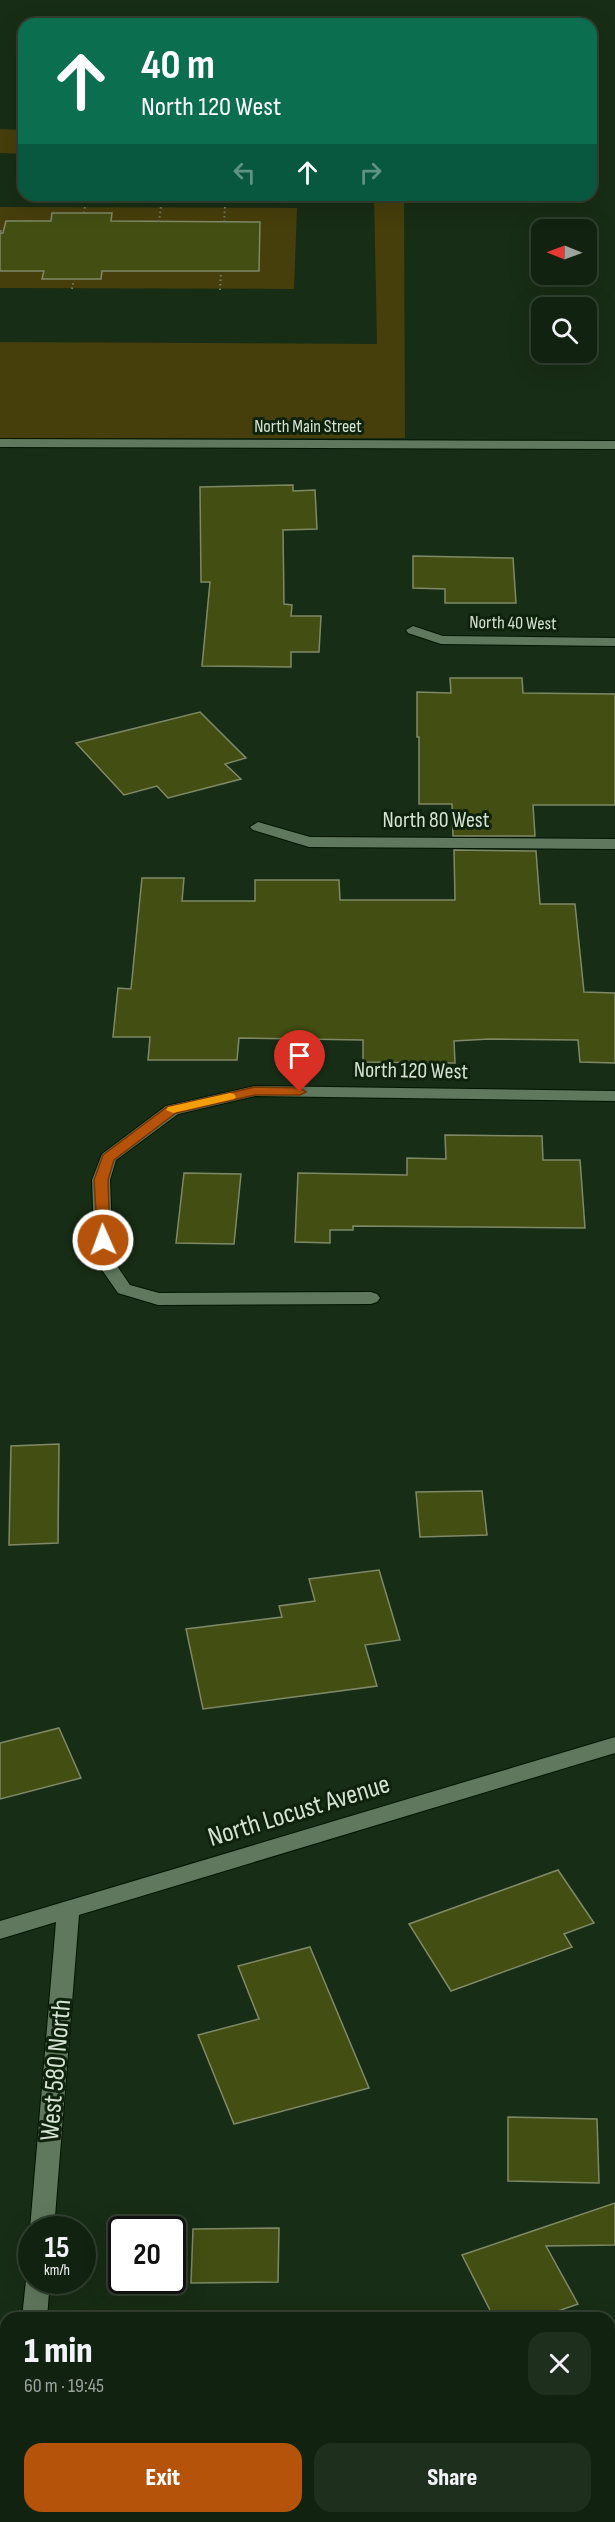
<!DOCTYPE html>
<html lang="en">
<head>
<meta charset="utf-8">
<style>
	:root { --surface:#122210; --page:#1f2f1e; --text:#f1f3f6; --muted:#9ca49f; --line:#313f30; --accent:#b45309 }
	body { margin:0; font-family:"Sofia Sans Condensed",sans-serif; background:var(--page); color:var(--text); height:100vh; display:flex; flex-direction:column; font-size:22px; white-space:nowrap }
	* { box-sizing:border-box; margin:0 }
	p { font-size:20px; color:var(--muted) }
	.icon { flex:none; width:33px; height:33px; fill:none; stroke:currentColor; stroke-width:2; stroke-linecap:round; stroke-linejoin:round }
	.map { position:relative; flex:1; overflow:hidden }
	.details { position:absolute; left:0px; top:2312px; width:615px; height:212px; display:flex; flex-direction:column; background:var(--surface); border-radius:18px 18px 0 0; box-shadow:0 6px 24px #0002,0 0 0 2px var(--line) }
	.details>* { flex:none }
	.guide { position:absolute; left:18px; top:18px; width:579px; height:183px; border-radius:18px; box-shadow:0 6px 24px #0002,0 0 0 2px var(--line); background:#0b6e4f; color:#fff; overflow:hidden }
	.needle { width:39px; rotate:271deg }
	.tools { position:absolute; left:531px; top:219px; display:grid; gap:12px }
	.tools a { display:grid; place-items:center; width:66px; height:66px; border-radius:12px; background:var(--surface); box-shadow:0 6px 24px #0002,0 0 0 2px var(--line); font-size:30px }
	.speed { position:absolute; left:18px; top:2216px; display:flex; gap:12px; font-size:30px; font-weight:700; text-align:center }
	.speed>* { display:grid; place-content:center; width:78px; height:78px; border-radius:50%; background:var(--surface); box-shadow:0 6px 24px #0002,0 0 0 2px var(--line); line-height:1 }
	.speed small { font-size:15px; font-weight:400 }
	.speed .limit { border:3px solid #111; border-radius:9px; background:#fff; color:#111 }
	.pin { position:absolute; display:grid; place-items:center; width:51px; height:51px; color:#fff; margin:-62px -26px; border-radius:50% 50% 50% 0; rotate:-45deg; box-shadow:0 0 6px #0007 }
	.pin .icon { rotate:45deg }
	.me { position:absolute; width:66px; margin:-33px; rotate:358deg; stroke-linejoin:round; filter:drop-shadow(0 0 4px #0008) }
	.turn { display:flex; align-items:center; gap:21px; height:126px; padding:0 24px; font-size:27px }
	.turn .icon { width:78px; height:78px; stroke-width:2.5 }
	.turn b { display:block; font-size:42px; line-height:51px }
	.lanes { display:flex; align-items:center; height:57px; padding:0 24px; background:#0003; justify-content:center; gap:30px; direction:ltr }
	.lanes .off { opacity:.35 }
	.round { display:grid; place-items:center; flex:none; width:63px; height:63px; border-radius:18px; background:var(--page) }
	.overview { display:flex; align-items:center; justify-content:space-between; height:102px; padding:0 24px }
	h1 { font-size:36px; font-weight:800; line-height:45px }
	.cta { display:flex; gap:12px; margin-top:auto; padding:12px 24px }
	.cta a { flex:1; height:69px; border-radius:18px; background:var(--accent); color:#fff; font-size:24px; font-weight:800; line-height:69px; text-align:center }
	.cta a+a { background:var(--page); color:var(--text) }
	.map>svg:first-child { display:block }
	.green { fill:#463e0b }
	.building { fill:#424e12; stroke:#7f8967; stroke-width:1.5 }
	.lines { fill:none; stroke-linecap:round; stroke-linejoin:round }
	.minor-casing { stroke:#031502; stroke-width:2 }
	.path { stroke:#6c7d69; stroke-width:2; stroke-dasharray:1.5 3; stroke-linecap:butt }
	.minor { fill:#60785d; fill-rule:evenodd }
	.route { fill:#b45309; stroke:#753606; stroke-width:1.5 }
	.slow { fill:#f59e0b }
	.labels { text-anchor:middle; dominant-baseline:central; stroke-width:6; stroke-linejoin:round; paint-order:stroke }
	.far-street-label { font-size:18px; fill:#d6e3d4; stroke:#0f230c }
	.street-label { font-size:22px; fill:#d6e3d4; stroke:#0f230c }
	.near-street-label { font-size:27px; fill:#d6e3d4; stroke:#0f230c }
</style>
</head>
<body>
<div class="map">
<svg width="615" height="2522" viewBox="0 0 615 2522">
	<rect width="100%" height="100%" fill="#182d15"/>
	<!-- green -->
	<g class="green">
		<path d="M0,129L24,130V154L0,153Z"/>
		<path d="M374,195H404L405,438H0V342L377,344Z"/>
		<path d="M0,207L297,208L294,289L0,288Z"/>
	</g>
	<!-- building -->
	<g class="building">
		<path d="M52,213H112L111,221L260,222L259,271H102L101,279H42L44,271H0V233H3L6,221H51Z"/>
		<path d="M293,485V491L315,490L317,529L283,530L284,604L292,605L291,616H321L319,652H291V667L202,666L210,582H201L200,487Z"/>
		<path d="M413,556L513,558L516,603H445V589L413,588Z"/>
		<path d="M450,678H522L523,693L615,694V805H533L535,836H453L452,804H419V737H417V692L451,693Z"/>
		<path d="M200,712L246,758L225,764L241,779L168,798L157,786L124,795L76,743Z"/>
		<path d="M454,850L536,851L540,904H575L584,992L615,993V1063L580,1062L578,1040L489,1039L454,1041L455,1063L363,1062V1040L239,1038L237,1060H148L150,1037H113L118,988L131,989L142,878H184L182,901H255V880H339L340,900H455Z"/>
		<path d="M445,1135L542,1136L543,1160H580L585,1228L353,1226V1230H330V1243L295,1242L298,1173L407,1175V1158L446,1159Z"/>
		<path d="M184,1173L241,1174L234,1244L176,1243Z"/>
		<path d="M59,1444L58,1543L9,1545L11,1446Z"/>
		<path d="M482,1491L487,1535L420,1537L416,1492Z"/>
		<path d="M379,1570L400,1640L365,1645L377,1686L203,1709L186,1629L282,1617L279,1606L315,1601L309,1579Z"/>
		<path d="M59,1728L81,1778L0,1799V1743Z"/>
		<path d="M558,1870L594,1923L564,1934L572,1947L451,1991L409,1924Z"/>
		<path d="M310,1947L369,2088L234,2124L198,2035L259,2019L238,1966Z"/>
		<path d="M508,2117L597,2119L599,2183L508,2181Z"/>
		<path d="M615,2203V2245L546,2246L578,2304L538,2318H494L462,2255Z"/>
		<path d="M279,2228L278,2282L191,2283L193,2229Z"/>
	</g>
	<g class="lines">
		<!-- minor casing -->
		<g class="minor-casing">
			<g id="minor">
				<path d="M0,439L615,441V449L0,447Z"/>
				<path d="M413,626L443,636L615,638V646L441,644L408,633L406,630Z"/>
				<path d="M258,822L310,837L615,839V849L309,847L253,830L250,827Z"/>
				<path d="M255,1086L615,1091V1101L255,1096L178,1114L116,1160L110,1180L113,1260L130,1285L159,1293L371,1292L377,1294L380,1298L377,1302L371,1304L158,1305L118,1293L95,1260L92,1180L102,1154L166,1106Z"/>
				<path d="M615,1737V1753L79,1915L54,2229H32V2232L30,2229L56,1922L0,1939V1921Z"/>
				<path d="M32,2272V2280H50L47,2318H22L26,2280Z"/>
				<path d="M6,2512V2517H30V2522H4Z"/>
			</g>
		</g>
		<!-- path -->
		<g class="path">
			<path d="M84,213L85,206"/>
			<path d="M159,222L161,206"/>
			<path d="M224,222L225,206"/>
			<path d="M0,231H4"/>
			<path d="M72,289L74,279"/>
			<path d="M220,290L221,271"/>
		</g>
		<!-- minor -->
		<use href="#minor" class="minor"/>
	</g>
	<!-- route -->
	<path class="route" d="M255,1087L300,1088L306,1092L300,1095H255L176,1113L114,1160L108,1180L110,1240L108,1243H98L94,1180L103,1155L167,1107Z"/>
	<!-- slow -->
	<path class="slow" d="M230,1093L234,1094L236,1097L234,1099L173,1113L166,1110L168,1107Z"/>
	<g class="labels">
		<!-- far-street labels -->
		<g class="far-street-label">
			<text x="308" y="426">North Main Street</text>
			<text transform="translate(513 623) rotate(1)">North 40 West</text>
		</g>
		<!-- street labels -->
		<g class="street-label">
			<text x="436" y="820">North 80 West</text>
			<text transform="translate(411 1071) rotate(1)">North 120 West</text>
		</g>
		<!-- near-street labels -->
		<g class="near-street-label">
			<text transform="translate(299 1811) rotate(-17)">North Locust Avenue</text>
			<text transform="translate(56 2070) rotate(-85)">West 580 North</text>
		</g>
	</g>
</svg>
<div class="tools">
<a><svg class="needle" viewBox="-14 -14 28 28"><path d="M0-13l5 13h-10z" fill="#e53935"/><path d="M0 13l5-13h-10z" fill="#9ca49f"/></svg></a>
<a><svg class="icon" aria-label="search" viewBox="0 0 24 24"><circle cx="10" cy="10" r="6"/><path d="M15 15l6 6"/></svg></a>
</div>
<div class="speed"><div>15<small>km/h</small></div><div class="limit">20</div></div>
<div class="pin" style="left:300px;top:1092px;background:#d93025"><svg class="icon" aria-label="arrive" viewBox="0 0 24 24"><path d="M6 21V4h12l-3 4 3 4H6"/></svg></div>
<svg class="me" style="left:103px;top:1240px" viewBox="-20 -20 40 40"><circle r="17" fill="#b45309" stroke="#fff" stroke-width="3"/><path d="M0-11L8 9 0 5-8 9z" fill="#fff"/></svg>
<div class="guide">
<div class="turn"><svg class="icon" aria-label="ahead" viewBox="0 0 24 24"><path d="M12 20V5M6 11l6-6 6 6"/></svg><div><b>40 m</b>North 120 West</div></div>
<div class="lanes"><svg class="icon off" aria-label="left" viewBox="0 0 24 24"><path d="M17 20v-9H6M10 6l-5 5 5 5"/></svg><svg class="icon" aria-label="ahead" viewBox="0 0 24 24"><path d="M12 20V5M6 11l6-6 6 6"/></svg><svg class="icon off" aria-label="right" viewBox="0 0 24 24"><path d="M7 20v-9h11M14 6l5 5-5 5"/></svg></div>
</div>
<section class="details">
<div class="overview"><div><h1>1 min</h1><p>60 m · 19:45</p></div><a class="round"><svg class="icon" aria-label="close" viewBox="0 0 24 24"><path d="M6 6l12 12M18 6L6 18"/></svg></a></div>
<div class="cta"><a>Exit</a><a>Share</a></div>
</section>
</div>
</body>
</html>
